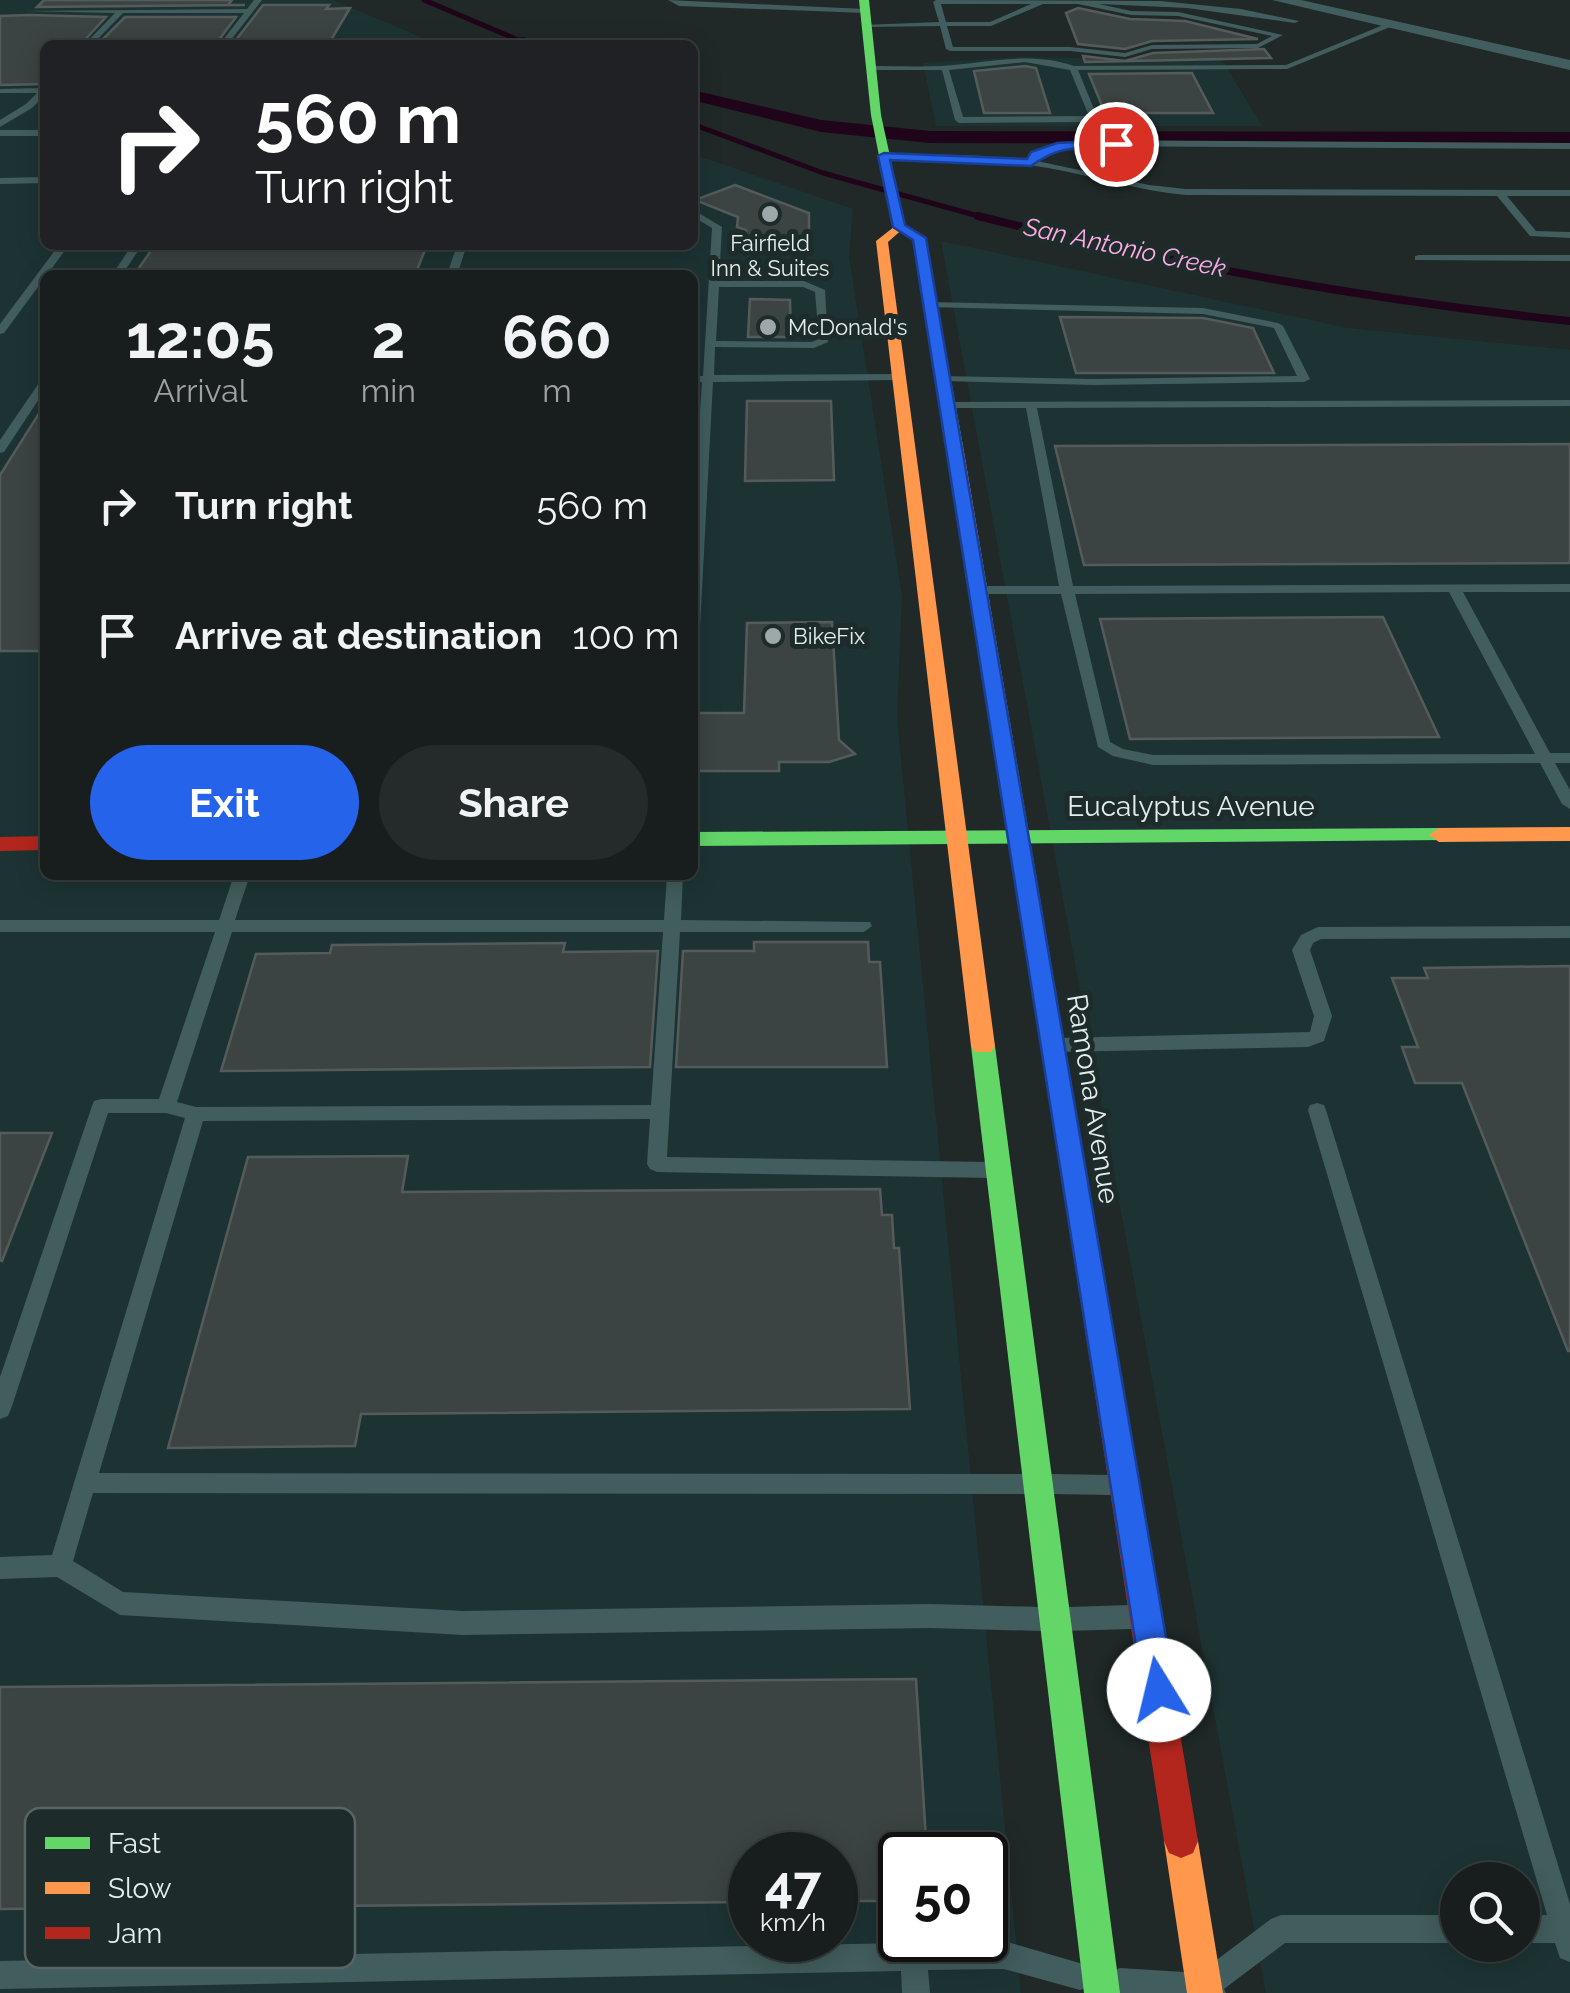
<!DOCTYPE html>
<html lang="en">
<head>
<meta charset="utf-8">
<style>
	:root { --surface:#181e1e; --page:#252b2b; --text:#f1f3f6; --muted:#9fa2a4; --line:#363c3c; --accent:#2563eb }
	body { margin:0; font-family:Raleway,sans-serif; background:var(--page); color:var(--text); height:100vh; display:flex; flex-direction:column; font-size:38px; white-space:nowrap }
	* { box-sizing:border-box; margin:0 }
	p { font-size:32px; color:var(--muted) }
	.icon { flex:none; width:55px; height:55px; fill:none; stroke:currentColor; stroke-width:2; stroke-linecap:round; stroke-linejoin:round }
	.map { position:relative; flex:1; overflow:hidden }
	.details { position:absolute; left:40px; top:270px; width:658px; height:610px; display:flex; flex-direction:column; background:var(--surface); border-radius:15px; box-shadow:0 5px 25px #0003,0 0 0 2px var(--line) }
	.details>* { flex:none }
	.top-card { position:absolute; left:40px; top:40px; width:658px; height:210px; border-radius:15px; box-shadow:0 5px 25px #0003,0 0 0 2px var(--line); background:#202124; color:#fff; overflow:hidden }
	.controls { position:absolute; left:1440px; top:1862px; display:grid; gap:20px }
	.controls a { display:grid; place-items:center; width:100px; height:100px; border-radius:50%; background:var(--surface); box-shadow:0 5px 25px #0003,0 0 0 2px var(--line); font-size:50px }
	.speed { position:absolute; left:728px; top:1832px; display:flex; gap:20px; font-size:50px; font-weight:700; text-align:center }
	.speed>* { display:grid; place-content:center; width:130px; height:130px; border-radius:50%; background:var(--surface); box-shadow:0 5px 25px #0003,0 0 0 2px var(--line); line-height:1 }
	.speed small { font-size:25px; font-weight:400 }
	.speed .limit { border:5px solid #111; border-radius:15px; background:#fff; color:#111 }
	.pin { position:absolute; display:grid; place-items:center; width:85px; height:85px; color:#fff; margin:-42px; border:5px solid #fff; border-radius:50%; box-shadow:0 2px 10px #0007 }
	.me { position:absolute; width:110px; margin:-55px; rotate:351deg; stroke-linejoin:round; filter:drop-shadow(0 0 8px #0008) }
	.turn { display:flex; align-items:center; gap:35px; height:210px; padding:0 50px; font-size:45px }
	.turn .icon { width:130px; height:130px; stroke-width:2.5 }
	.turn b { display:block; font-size:70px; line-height:85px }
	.eta { display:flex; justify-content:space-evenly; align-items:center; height:170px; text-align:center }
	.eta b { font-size:60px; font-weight:700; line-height:70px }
	.button { display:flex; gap:20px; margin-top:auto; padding:20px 50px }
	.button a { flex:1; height:115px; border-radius:60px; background:var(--accent); color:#fff; font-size:40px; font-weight:700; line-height:115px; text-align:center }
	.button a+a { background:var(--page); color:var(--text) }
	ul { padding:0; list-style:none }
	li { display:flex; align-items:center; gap:30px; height:130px; padding:0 50px }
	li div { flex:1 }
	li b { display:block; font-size:38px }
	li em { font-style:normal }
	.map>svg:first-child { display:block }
	.built { fill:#1d3333; fill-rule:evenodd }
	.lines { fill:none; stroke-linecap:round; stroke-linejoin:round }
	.stream-far1 { stroke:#200419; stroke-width:5 }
	.stream { stroke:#200419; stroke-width:8 }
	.canal { fill:#200419; fill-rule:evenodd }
	.building { fill:#3c4343; stroke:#555b5b; stroke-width:2.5 }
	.lane { fill:#425d5d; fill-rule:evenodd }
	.street { fill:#425d5d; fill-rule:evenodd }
	.fast { fill:#63d668; fill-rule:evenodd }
	.slow { fill:#ff974d; fill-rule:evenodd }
	.jam { fill:#b3261e; fill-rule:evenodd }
	.route { fill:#2563eb; stroke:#184099; stroke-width:2.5 }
	.poi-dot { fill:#9fa8a8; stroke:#1d2b2b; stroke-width:4 }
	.labels { text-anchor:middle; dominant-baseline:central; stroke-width:10; stroke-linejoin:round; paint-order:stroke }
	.far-poi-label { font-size:22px; fill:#e4eded; stroke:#1d2b2b; text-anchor:start }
	.far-water-label { font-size:25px; font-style:italic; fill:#ffabe4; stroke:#1d2b2b }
	.street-label { font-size:28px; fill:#e4eded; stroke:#1d2b2b }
	.key { fill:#1d2b2b; stroke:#596565; stroke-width:2.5 }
	.key-label { font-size:28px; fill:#e4eded }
</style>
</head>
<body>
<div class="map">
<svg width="1570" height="1993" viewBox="0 0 1570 1993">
	<rect width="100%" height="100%" fill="#202828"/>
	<!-- built -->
	<g class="built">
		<path d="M0,0H333L440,45H45V245H692L693,154L853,209L849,257L902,596L897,718L1021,1993H0ZM45,275H692V875H45ZM750,1855H835V1940H750ZM900,1855H985V1940H900Z"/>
		<path d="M1020,57L1222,60L1262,126H936L923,63Z"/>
		<path d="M941,241L1348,328L1570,350V1993H1266ZM1458,1880H1522V1945H1458Z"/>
	</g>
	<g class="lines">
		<!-- stream-far1 -->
		<g class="stream-far1">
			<path d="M424,0L530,45"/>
			<path d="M692,124L823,173L989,219"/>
		</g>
		<!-- stream -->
		<path class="stream" d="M978,216C1173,265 1370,300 1570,321"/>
		<!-- canal -->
		<g class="canal">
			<path d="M523,37L541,41L543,45H517V38Z"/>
			<path d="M692,90L821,120L930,131L1570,132V144L930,143L821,132L692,100Z"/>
		</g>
	</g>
	<!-- building -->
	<g class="building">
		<path d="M44,0H232L228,5H245L37,7Z"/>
		<path d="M263,5H329L326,9L350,8L328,45H232Z"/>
		<path d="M1078,8L1130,19L1185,21L1258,39L1152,41L1125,49L1078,44L1066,13Z"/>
		<path d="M0,16L29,15L106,17L80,45H45V84L0,85Z"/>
		<path d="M125,17H236L215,45H97Z"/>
		<path d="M1264,49L1271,58L1085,62L1083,56L1125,61L1153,53Z"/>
		<path d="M1025,66L1036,68L1050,113H984L974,71Z"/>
		<path d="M1192,73L1213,113H1105L1089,74Z"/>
		<path d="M735,185L809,213V246L772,245L749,255V247H744L746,230L737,227L738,217L695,200Z"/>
		<path d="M155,245H427L415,275H134Z"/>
		<path d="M750,299L790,300L791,337H748Z"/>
		<path d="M1060,317L1203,318L1253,328L1274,373H1076Z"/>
		<path d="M747,401H831L834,480L745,481Z"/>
		<path d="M45,404V651H0V475Z"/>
		<path d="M1570,444V563L1084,565L1055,446Z"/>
		<path d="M1383,617L1439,737L1130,739L1100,619Z"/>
		<path d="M832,622L839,740L855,754L829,762H779V771H692V713H744L747,623Z"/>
		<path d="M754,942H868L869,962H880L887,1067H676L683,951H754Z"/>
		<path d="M565,943L563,952L658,951L650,1067L221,1071L256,954L330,953L332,945Z"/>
		<path d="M1570,966V1351H1568L1462,1083H1415L1402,1047H1418L1392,978H1428L1424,968Z"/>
		<path d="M0,1133H52L2,1261L0,1260Z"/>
		<path d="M408,1156L402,1192L880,1189L882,1215H892L894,1248H899L910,1409L361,1414L355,1446L168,1448L248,1157Z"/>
		<path d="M916,1679L927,1855H900V1901H835V1855H750V1902L0,1909V1687Z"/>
	</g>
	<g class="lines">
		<!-- lane -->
		<g class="lane">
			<path d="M254,0H262L227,45H219L244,13H123L92,45H84L115,13L24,11L247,9Z"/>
			<path d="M668,0L865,9L869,11L865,13L679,6Z"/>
			<path d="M936,0L1160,1L1241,9L1299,21L1295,23L1187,8L1099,4L1131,11L1178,12L1283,35L1258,48L1152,49L1125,57L1070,51H950L946,49L940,26L867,27L863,25L939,22L933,2ZM941,4H1031L990,22H946ZM1043,4H1078L1131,15L1178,16L1272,36L1257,44L1152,45L1125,53L1070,47H953L947,26H991Z"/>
			<path d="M1388,23L1395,25L1287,69L1078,70L1098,119L1094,122L959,123L955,120L942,70H871L867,68L871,66C894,66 918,67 942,66C987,63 1029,51 1074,66L1286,65ZM1025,62L1070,70L1089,116L963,117L949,70Z"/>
			<path d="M45,88V95L32,108L0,127V120L26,104L37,93H0V89Z"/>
			<rect x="0" y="130" width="45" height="6"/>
			<path d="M1076,140L1570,143V149L1076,146L1039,156L1037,161L1149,185L1186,189L1570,190V196H1507L1536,231L1570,232V238L1530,236L1497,196L1186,195C1139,191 1094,176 1048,168C994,158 939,160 884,160L880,157L884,154L966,155L1028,159L1032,152Z"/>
			<path d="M45,177V183L0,184V178Z"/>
			<path d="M692,209L722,227L719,281H804L825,290L828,342L814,348L715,347L714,375L900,374L906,377L900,380L713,382L699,646L692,650V531L702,382H692V376H703L712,228L692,216ZM719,287H803L815,292L819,339L812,342L716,341Z"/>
			<path d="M59,245H69L4,333L0,334V324Z"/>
			<path d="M132,245H142L122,275H112Z"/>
			<path d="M457,245H467L457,275H447Z"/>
			<path d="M1419,255H1570V261L1415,260V256Z"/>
			<path d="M931,302L1203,308L1278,323L1283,326L1310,379L1304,382L1094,385L944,381L940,380V376L1094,379L1297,376L1274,328L1203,314L927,307L926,305Z"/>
			<path d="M45,379V390L4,452L0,453V440L41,380Z"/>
			<path d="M1570,400V406L1037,408L1073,586L1570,584V592H1463L1550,753H1570V763H1555L1570,790V809L1562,804L1540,763L1153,765L1113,756L1098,747L1061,594H980L973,590L980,586H1059L1026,408H948L942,405L948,402ZM1449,592L1535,754L1153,755L1123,749L1110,742L1075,594Z"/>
			<path d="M234,875H250L235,920H664L667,875H683L681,920L870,922L872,926L864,932H680L667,1157L991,1162L998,1165L1001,1170L998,1175L991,1178L657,1172L650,1169L647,1164L650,1119L203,1121L99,1473L1025,1474L1033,1477L1036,1484L1033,1491L1025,1494L93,1493L73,1561L123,1592L463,1611L930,1604L1041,1607L1049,1611L1053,1619L1049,1627L1041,1631L930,1628L463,1635L120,1615L57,1577L0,1579V1557L52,1555L185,1118L166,1113H108L11,1409L8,1416L0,1419V1377L92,1106L94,1101L101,1099H159L215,932H0V920H219ZM232,932H663L651,1105L196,1107L177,1102Z"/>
			<path d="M1570,926V938L1321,939L1313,943L1310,950L1332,1016L1324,1041L1308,1047L1057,1052L1051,1050L1048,1045L1051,1040L1057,1038L1310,1032L1314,1016L1292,950L1301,935L1318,927Z"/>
			<path d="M1317,1103L1324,1105L1326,1110L1570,1904V1962L1560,1958L1555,1943H1522V1915H1547L1308,1110L1310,1105Z"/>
			<path d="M1051,1474L1110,1475L1118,1478L1121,1485L1118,1492L1110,1495L1051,1494L1043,1491L1040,1484L1043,1477Z"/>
			<path d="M1131,1605L1139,1609L1143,1617L1139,1625L1131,1629L1067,1631L1059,1627L1055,1619L1059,1611L1067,1607Z"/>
			<path d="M1281,1915H1458V1943H1285L1224,1989L1226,1993H1113L1106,1982L1110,1972L1120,1968L1184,1972L1194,1977L1271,1919Z"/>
			<path d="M1004,1941L1090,1966L1094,1976L1090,1986L1080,1990L1004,1969L928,1970L930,1993H902L901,1971L0,1989V1961Z"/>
		</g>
		<!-- street -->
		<path class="street" d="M1272,0H1301L1570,60V70Z"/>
		<!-- fast -->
		<g class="fast">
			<path d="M859,0H869L881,115L905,225L925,238L963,446L955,451L947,446L913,240L893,227L871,115Z"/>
			<path d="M1439,828L1446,830L1449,835L1446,840L692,846V832Z"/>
			<path d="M983,1037L991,1040L995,1046L1120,1993H1084L971,1046L975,1040Z"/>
		</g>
		<!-- slow -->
		<g class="slow">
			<path d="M899,223L905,227L888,242L995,1046L991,1052H975L971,1046L876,241Z"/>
			<path d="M955,441L963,446L1089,1187L1085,1194L1076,1197L1067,1194L1063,1187L947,446Z"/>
			<path d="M1570,827V841L1439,842L1429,835L1439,828Z"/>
			<path d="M1181,1824L1193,1829L1198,1841L1223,1993H1187L1164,1841L1169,1829Z"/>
		</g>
		<!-- jam -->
		<g class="jam">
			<path d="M45,836V850L0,851V837Z"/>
			<path d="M1076,1177L1085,1180L1089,1187L1198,1841L1193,1853L1181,1858L1169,1853L1164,1841L1063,1187L1067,1180Z"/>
		</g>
	</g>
	<!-- route -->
	<path class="route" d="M1116,140L1120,146C1079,152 1065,141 1031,166L890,160L905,225L926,238L1175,1690L1170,1702L1159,1707L1147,1702L1143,1690L913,240L893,227L878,156L884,153L1027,159L1031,152L1057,143Z"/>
	<!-- markers -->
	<g class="poi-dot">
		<circle cx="770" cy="214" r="10"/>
		<circle cx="768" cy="327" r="10"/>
		<circle cx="773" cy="636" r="10"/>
	</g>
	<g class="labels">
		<!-- far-poi labels -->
		<g class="far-poi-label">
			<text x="770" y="243" text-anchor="middle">Fairfield<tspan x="770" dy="25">Inn &amp; Suites</tspan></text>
			<text x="788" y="327">McDonald's</text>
			<text x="793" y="636">BikeFix</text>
		</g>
		<!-- far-water labels -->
		<g class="far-water-label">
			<text transform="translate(1125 247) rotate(12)">San Antonio Creek</text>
		</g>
		<!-- street labels -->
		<g class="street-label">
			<text x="1191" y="806">Eucalyptus Avenue</text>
			<text transform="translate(1093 1099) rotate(81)">Ramona Avenue</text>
		</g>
	</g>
	<!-- legend -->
	<rect x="25" y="1808" width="330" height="160" rx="15" class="key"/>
	<rect x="45" y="1837" width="45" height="12" fill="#63d668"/>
	<rect x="45" y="1882" width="45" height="12" fill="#ff974d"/>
	<rect x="45" y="1927" width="45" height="12" fill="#b3261e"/>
	<g class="key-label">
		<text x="108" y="1853">Fast</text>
		<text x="108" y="1898">Slow</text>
		<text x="108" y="1943">Jam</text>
	</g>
</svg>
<div class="controls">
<a><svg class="icon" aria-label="search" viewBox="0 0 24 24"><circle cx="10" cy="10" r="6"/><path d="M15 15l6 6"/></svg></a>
</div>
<div class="speed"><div>47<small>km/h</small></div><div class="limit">50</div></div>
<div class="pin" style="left:1116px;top:144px;background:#d93025"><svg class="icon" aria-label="arrive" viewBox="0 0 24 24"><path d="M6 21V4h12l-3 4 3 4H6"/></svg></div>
<svg class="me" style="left:1159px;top:1690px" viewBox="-20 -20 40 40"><circle r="19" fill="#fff"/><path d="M0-13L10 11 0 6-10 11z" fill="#2563eb"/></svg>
<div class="top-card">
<div class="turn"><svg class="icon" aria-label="right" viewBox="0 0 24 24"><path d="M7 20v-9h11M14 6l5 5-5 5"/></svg><div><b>560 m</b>Turn right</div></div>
</div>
<section class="details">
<div class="eta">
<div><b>12:05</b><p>Arrival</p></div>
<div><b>2</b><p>min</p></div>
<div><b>660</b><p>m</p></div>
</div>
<ul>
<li><svg class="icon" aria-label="right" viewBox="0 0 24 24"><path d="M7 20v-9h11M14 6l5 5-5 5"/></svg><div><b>Turn right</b></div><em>560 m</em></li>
<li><svg class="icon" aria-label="arrive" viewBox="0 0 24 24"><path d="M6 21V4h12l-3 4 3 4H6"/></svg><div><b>Arrive at destination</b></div><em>100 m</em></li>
</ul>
<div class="button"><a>Exit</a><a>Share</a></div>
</section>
</div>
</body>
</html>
